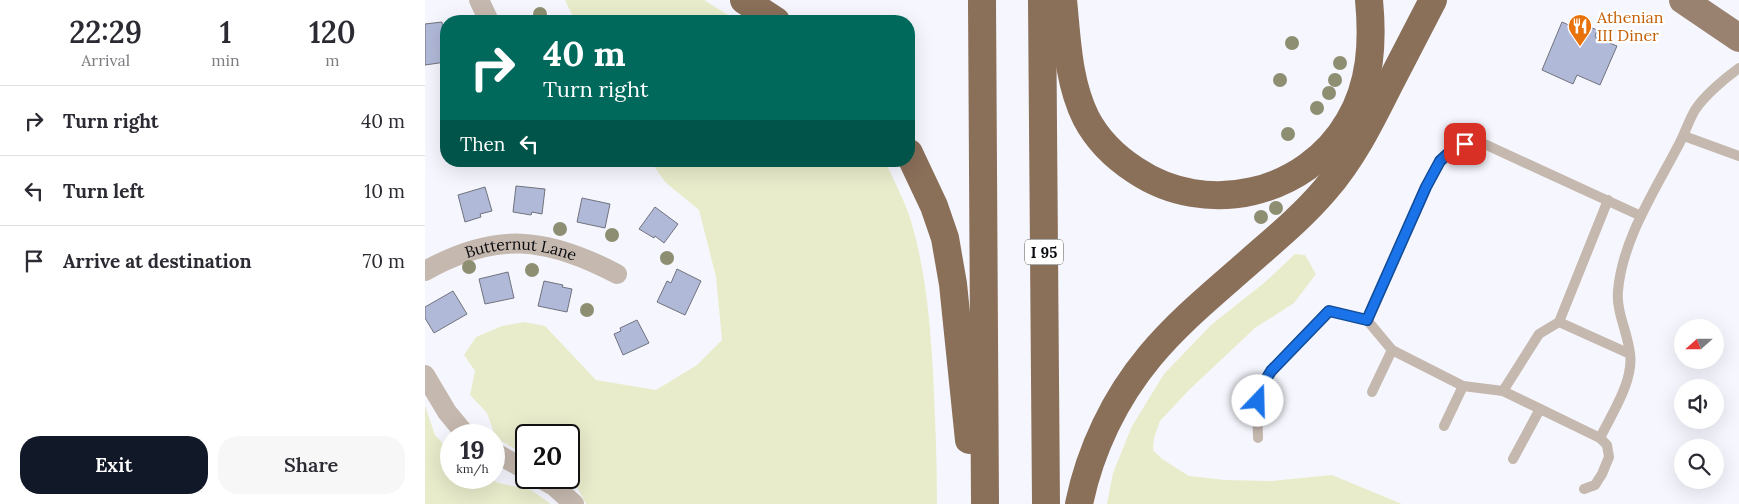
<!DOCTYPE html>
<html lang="en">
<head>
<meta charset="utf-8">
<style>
	:root { --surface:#fff; --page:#f7f7f7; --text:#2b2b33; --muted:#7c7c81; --line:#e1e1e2; --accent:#111827 }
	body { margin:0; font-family:Lora,serif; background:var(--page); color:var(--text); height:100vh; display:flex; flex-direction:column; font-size:19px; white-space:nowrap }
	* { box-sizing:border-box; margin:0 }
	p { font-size:16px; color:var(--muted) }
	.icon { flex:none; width:28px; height:28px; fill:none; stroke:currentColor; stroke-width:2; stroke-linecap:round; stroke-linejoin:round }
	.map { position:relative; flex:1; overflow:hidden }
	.details { display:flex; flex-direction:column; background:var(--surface); width:425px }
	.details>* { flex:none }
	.top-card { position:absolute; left:15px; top:15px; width:475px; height:152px; border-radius:20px; box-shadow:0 5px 20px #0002; background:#00695c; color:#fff; overflow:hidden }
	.needle { width:32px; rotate:249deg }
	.tools { position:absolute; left:1249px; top:319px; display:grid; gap:10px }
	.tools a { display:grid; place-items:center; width:50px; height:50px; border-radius:50%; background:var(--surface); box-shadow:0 5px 20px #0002; font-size:25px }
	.speed { position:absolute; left:15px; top:424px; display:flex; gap:10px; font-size:25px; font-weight:700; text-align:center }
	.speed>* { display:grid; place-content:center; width:65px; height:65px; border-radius:50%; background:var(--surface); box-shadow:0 5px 20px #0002; line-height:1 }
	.speed small { font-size:12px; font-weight:400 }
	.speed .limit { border:2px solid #111; border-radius:8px; background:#fff; color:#111 }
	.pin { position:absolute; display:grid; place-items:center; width:42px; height:42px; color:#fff; margin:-21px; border-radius:10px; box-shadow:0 2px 8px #0006 }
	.me { position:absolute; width:55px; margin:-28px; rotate:21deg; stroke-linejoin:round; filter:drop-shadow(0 0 4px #0008) }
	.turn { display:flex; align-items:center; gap:18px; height:105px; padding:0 20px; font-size:22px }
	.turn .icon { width:65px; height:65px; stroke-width:2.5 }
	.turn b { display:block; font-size:35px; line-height:42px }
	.then { display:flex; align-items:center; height:48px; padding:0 20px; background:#0003; gap:10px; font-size:19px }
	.eta { display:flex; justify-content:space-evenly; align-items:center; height:85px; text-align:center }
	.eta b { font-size:30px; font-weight:600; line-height:35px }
	.cta { display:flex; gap:10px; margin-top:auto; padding:10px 20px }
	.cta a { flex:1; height:58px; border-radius:20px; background:var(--accent); color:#fff; font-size:20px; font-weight:600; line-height:58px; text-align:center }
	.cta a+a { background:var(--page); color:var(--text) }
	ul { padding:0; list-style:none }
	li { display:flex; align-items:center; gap:15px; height:70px; padding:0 20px; border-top:1px solid var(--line) }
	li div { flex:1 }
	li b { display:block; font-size:19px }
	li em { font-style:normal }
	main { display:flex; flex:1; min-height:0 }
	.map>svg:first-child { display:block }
	.green { fill:#e9eccb }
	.building { fill:#b1b9d9; stroke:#70737d }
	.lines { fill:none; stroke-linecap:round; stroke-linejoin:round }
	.service { stroke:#c5b8ae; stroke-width:10 }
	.minor { stroke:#c5b8ae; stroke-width:20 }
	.primary { stroke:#9a8270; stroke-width:28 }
	.motorway { stroke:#8a6f59; stroke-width:28 }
	.tree { fill:#8e8f72 }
	.route-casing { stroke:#114b97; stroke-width:12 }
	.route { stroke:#1a73e8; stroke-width:9 }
	.labels { text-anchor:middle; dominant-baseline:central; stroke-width:4.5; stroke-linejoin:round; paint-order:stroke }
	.shield { fill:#fff; stroke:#545457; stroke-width:1 }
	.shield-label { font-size:15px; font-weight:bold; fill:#0a0b0f }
	.food-label { font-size:16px; fill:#c56008; stroke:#fff; text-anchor:start }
	.street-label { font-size:16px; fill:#0a0b0f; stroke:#fff }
</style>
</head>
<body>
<main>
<section class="details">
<div class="eta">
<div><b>22:29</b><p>Arrival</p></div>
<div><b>1</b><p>min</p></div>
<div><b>120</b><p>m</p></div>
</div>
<ul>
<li><svg class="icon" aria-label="right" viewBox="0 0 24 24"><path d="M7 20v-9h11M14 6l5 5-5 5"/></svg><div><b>Turn right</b></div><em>40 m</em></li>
<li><svg class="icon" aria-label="left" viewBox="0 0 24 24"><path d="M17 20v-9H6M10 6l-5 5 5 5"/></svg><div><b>Turn left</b></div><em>10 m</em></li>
<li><svg class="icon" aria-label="arrive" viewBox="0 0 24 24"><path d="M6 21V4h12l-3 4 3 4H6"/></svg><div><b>Arrive at destination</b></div><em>70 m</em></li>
</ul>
<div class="cta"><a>Exit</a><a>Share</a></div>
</section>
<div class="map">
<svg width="1314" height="504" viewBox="0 0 1314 504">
	<rect width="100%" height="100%" fill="#f6f7fe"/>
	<!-- green -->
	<g class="green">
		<path d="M140,0H279L313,21H150Z"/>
		<path d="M164,161H460C470,183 482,205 488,228C501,275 505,322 508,371C510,415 512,459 512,504H161L149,482L141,478H144V435H101V455L71,438L62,413L45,395L50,371L39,355L51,337L77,326L99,322L120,326L171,380L231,390L272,365L297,340L291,277L274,210L240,182L227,163Z"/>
		<path d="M870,254L880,255L891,274L869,303L830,328L764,390L735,421L729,438L728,450L737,459L764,476L800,480L846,481L907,475L977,504H682L688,473L707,426L739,374L786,325L839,283Z"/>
		<path d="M0,406L10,435L26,452V478H64L74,483L106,490L126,504H0Z"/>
	</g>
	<!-- building -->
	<g class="building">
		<path d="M17,22L21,62L0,65V24Z"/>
		<path d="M1137,22L1157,31L1160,25L1172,30L1170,37L1192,46L1175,85L1152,75L1148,84L1117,70Z"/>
		<path d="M91,186L120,189L117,214L107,212L106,215L88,212Z"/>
		<path d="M60,187L67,211L55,214L56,217L40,222L33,195Z"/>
		<path d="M157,198L185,204L180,228L152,222Z"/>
		<path d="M230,207L253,224L239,243L230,236L229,238L214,229Z"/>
		<path d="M252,269L276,281L260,315L232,302L242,281L246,283Z"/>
		<path d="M83,272L89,298L60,304L54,279Z"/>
		<path d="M119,281L138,285L137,287L147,289L142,312L113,306Z"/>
		<path d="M28,291L42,314L9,333L0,318V307Z"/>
		<path d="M212,320L224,343L198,355L189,334L196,331L195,328Z"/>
	</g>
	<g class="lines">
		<!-- service -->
		<g class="service">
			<path d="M1259,136L1314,156"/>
			<path d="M942,320L967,350L1038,386L1078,391L1175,438L1182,445L1184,457L1177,474L1170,485L1159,489"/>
			<path d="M1134,322L1205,354"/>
			<path d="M1078,391L1114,334L1134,322L1183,200"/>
			<path d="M947,392L967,350"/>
			<path d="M1019,426L1038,386"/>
			<path d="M833,438C833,425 831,410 834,398C841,368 882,334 904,311L942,320L1001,187L1015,161L1028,149L1040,144L1055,142L1216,216"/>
			<path d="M1175,438C1186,415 1209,381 1205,354C1203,333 1191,312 1193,291C1197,241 1229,192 1252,148C1259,136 1263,122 1270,110C1279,96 1300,78 1314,68"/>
			<path d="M1088,459L1115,409"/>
		</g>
		<!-- minor -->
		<g class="minor">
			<path d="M54,0L64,21"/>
			<path id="s1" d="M0,271C71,231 122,237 192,274"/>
			<path d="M0,375L22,412L41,435"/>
			<path d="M69,452L101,470"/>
			<path d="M115,478L129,486L149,504"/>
		</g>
		<!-- primary -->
		<path class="primary" d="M1258,0L1314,38"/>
		<!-- motorway -->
		<g class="motorway">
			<path d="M319,0L351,21"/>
			<path d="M557,0L560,504"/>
			<path d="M617,0L621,504"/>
			<path d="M638,0C642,39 643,82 661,118C672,139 690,157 710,170C781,218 881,195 924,121C946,84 948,42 944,0"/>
			<path d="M484,153L509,206L520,238L528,284L544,440"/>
			<path d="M654,504C665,450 690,398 725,356C754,321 790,292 824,262C850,239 877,217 900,190C927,159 945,123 963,87C978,58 993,29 1008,0"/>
		</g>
	</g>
	<!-- trees -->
	<g class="tree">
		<circle cx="115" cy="14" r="7"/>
		<circle cx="867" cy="43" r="7"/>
		<circle cx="915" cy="63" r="7"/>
		<circle cx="855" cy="80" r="7"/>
		<circle cx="910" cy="80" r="7"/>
		<circle cx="904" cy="93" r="7"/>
		<circle cx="892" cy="108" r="7"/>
		<circle cx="863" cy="134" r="7"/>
		<circle cx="851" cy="208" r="7"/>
		<circle cx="836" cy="217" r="7"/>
		<circle cx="135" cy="229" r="7"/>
		<circle cx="187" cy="235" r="7"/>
		<circle cx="242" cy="258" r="7"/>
		<circle cx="44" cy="267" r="7"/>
		<circle cx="107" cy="270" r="7"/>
		<circle cx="162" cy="310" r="7"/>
	</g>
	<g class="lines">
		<!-- route casing -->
		<g class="route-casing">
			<path id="route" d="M833,401L837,386L846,371L904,311L942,320L1001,187L1015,161L1028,149L1040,144"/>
		</g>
		<!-- route -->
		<use href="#route" class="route"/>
	</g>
	<!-- icons -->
	<defs>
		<g id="restaurant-pin" transform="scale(1.25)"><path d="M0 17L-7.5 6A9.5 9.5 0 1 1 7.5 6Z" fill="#e8710a" stroke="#fff"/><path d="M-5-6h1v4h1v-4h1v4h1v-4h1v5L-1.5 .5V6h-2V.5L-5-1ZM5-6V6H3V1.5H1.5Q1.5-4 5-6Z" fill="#fff"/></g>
	</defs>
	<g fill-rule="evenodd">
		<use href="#restaurant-pin" x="1155" y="26"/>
	</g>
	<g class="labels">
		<!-- shield labels -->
		<rect class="shield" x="600" y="239.5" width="38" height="25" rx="4"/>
		<g class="shield-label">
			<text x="619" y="252">I 95</text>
		</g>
		<!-- food labels -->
		<g class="food-label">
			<text x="1172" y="17">Athenian<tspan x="1172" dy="18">III Diner</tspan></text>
		</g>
		<!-- street labels -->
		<g class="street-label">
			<text stroke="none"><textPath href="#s1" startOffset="101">Butternut Lane</textPath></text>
		</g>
	</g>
</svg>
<div class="tools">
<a><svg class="needle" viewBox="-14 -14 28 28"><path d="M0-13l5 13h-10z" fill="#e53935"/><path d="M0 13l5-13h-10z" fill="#7c7c81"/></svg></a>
<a><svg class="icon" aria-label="sound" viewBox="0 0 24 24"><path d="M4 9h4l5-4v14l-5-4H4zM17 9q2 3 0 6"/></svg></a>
<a><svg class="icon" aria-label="search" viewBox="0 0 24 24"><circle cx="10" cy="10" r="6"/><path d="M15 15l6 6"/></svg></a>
</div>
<div class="speed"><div>19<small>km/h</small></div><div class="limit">20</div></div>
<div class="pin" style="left:1040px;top:144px;background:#d93025"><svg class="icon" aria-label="arrive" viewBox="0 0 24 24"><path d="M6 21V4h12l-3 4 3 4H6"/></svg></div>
<svg class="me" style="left:833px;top:401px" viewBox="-20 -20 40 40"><circle r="19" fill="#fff"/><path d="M0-13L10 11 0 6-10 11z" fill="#1a73e8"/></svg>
<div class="top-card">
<div class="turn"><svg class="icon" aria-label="right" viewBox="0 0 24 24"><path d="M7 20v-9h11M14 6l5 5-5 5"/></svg><div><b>40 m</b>Turn right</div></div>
<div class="then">Then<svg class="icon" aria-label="left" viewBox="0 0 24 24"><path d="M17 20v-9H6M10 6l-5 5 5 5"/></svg></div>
</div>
</div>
</main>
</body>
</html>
